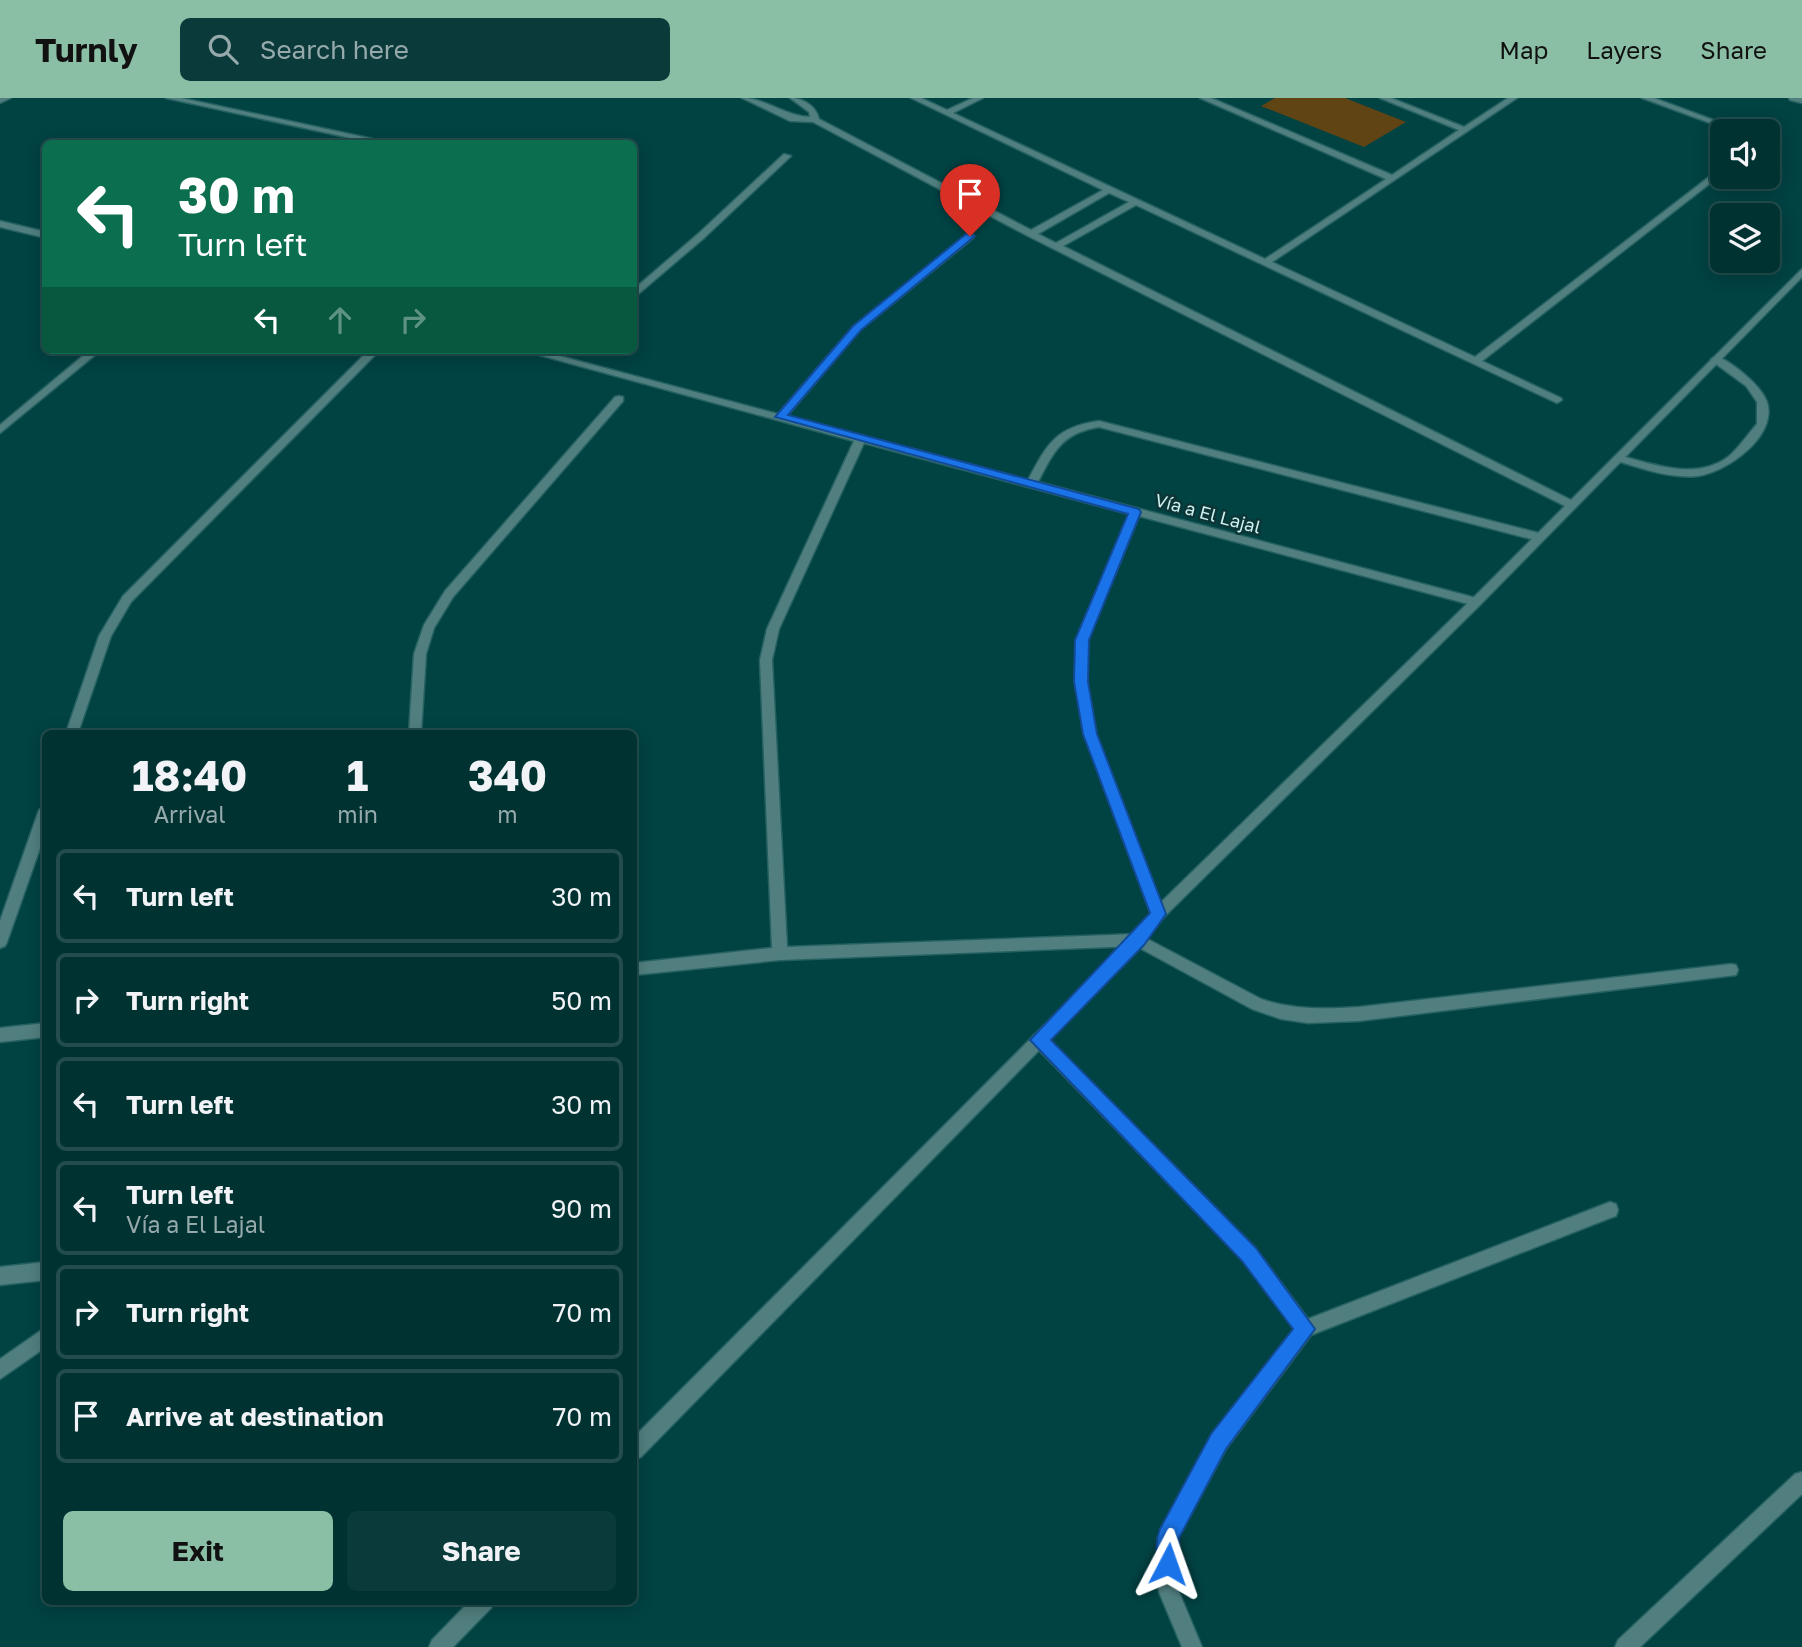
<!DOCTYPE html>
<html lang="en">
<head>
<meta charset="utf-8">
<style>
	:root { --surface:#013232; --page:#0b3a3a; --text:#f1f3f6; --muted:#96aaac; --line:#234d4d; --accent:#8abfa5 }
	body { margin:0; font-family:"Golos Text",sans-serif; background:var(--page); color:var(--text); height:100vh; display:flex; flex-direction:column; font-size:26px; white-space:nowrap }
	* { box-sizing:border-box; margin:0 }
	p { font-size:23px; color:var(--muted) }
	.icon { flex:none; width:38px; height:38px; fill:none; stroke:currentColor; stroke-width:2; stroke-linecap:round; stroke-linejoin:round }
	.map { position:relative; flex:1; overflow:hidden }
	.side { position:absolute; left:42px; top:632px; width:595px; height:875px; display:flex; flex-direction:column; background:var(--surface); border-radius:10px; box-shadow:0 4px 18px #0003,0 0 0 2px var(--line) }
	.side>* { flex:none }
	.hud { position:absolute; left:42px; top:42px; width:595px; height:214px; border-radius:10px; box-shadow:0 4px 18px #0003,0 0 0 2px var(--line); background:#0b6e4f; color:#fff; overflow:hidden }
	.controls { position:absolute; left:1710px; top:21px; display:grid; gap:14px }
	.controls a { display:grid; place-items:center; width:70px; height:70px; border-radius:10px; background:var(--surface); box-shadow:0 4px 18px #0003,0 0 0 2px var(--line); font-size:35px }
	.pin { position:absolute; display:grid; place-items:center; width:60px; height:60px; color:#fff; margin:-72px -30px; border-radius:50% 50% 50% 0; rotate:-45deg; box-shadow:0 0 7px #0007 }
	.pin .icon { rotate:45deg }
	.me { position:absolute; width:77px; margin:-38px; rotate:4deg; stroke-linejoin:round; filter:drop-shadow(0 0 5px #0008) }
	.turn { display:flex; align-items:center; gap:24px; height:147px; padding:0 21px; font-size:32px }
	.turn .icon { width:91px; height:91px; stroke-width:2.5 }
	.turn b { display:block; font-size:49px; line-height:60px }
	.lanes { display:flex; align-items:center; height:66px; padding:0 21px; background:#0003; justify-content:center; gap:35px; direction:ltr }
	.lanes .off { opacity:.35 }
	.eta { display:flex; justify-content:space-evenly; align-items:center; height:119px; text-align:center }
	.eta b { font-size:42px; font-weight:700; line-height:49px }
	.cta { display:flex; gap:14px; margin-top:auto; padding:14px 21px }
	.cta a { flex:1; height:80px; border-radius:10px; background:var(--accent); color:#111; font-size:28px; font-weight:700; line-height:80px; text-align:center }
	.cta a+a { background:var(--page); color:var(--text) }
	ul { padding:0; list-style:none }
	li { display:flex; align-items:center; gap:21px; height:94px; margin:0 14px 10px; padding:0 7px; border:4px solid var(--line); border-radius:10px }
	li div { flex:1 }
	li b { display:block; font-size:26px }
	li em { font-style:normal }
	header { display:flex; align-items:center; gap:42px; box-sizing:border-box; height:98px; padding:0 35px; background:var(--accent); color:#111 }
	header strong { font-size:33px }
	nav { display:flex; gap:38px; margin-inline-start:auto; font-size:24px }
	.search { width:490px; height:63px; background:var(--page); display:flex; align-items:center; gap:18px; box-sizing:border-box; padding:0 24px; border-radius:10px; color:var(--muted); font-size:26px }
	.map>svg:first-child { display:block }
	.green { fill:#614414 }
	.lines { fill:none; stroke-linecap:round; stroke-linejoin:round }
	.service-casing { stroke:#266162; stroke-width:3 }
	.minor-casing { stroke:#266162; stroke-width:3 }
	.tertiary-casing { stroke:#266162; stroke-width:3 }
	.service { fill:#517f7f; fill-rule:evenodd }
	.minor { fill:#517f7f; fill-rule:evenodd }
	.tertiary { fill:#517f7f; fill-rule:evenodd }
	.route { fill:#1a73e8; stroke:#114b97; stroke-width:2 }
	.labels { text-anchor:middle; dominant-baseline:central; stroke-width:5; stroke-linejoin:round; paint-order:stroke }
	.far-street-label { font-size:18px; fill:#ccefef; stroke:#0d3536 }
</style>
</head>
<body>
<header>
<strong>Turnly</strong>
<div class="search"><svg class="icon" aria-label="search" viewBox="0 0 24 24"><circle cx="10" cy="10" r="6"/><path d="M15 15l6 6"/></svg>Search here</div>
<nav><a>Map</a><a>Layers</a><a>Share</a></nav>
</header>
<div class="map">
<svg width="1802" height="1549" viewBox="0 0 1802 1549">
	<rect width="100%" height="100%" fill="#014243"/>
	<!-- green -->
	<path class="green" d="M1275,0H1345L1406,24L1364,49L1261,8Z"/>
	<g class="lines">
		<!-- service casing -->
		<g class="service-casing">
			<path id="service" d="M1716,258C1732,264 1761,287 1767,304C1778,338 1727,374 1698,378C1670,381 1641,370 1614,362L1613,360L1618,357C1652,366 1696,383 1728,359C1739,350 1747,337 1757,326V304L1746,288L1712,263L1711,261Z"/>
		</g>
		<!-- minor casing -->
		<g class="minor-casing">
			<g id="minor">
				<path d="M0,0H11L0,5Z"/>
				<path d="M166,0H181L396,46H378Z"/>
				<path d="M742,0C766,0 784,18 810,19L809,14L790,0C803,0 816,8 819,21L1031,132L1103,92L911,0H921L947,12L973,0H983L953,15L1265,161L1386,81L1200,0H1211L1392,77L1459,32L1380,0H1391L1464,29L1508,0H1517L1272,164L1475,259L1722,69V76L1482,263L1561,300L1562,302L1557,305L1136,107L1063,148L1575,404V410L1571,411L1028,138L813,24L790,23ZM1109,95L1129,104L1056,145L1038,136Z"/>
				<path d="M1642,0H1654L1743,33H1732Z"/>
				<path d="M1789,0H1802V5L1790,2Z"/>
				<path d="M784,56L791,58L704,140L637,197L634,198V191L698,136Z"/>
				<path d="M0,123L46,134V140L0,129Z"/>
				<path d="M970,135L974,138L973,140L860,232L787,318L1028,382C1047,346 1056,329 1099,323L1539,435L1545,439L1539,443L1099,329C1062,335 1054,353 1038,384L1476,500L1482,504L1476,508L1139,418L1088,542L1087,584L1096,636L1165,816L1163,820L1158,822L1153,820L1151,816L1084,636L1075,584L1076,542L1129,416L864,345L779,531L772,562L787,849L1138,836L1261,901C1294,912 1325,911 1359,909L1731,866L1736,867L1738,872L1736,877L1359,923L1308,925L1281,921L1252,911L1136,848L780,862L634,877V865L772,850L760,562L767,531L854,343L521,252H537L778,316L854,228Z"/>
				<path d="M90,252H101L0,335V327Z"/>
				<path d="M369,252H380L131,504L111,538L78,635H66L99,538L123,498Z"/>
				<path d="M619,298L623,299V303L453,499L434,530L426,556L421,635H409L414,556L424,527L445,493L615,299Z"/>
				<path d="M46,707V733L7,844L5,848L0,850V823L39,712Z"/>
				<path d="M46,925V939L0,944V930Z"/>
				<path d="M1039,935L1044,937L1255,1150L1308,1221L1610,1104L1616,1106L1618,1112L1616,1118L1610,1120L1311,1237L1226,1351L1178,1440L1179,1494L1202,1549H1182L1159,1494L1158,1439L1212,1337L1294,1231L1243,1162L1034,947L1031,942L1034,937Z"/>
				<path d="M46,1164V1182L0,1187V1169Z"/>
				<path d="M46,1229V1249L0,1281V1261Z"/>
				<path d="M1802,1374V1396L1640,1549H1615L1618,1542L1795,1376Z"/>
			</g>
		</g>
		<!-- tertiary casing -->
		<g class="tertiary-casing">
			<g id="tertiary">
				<path d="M1802,171V179L1480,507L1163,820L1143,846L641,1359L634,1361V1339L1133,838L1153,812L1472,501Z"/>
				<path d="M470,1503H494L491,1510L453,1549H429L432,1542Z"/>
			</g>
		</g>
		<!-- service -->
		<use href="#service" class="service"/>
		<!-- minor -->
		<use href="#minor" class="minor"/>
		<!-- tertiary -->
		<use href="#tertiary" class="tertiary"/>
	</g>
	<!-- route -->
	<path class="route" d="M966,136L975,138L861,232L788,317L1139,411L1141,414L1089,542L1088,584L1097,636L1166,816L1144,847L1051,942L1256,1150L1315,1231L1226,1351L1179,1440L1180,1466L1176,1474L1168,1478L1161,1474C1155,1462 1155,1444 1160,1431L1211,1336L1293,1231L1242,1163L1030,942L1150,815L1083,636L1074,584L1075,542L1128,416L775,319L853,228Z"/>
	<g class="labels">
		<!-- far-street labels -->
		<g class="far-street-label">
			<text transform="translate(1208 415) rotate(15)">Vía a El Lajal</text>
		</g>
	</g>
</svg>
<div class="controls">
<a><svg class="icon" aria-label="sound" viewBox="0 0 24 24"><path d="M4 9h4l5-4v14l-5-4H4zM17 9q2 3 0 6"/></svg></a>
<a><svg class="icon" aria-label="layers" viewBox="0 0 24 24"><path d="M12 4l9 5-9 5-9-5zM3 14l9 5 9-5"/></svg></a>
</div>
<div class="pin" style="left:970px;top:138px;background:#d93025"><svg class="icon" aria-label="arrive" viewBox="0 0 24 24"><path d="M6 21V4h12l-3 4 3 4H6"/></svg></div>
<svg class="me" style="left:1168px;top:1466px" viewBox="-20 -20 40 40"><path d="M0-17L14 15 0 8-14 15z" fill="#1a73e8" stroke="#fff" stroke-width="4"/></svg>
<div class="hud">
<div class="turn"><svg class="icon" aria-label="left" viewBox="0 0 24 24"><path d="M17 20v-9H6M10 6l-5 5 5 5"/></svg><div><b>30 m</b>Turn left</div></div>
<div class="lanes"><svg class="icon" aria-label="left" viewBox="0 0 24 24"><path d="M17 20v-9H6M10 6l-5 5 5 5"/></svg><svg class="icon off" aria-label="ahead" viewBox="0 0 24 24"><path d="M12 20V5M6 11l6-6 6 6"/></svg><svg class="icon off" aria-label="right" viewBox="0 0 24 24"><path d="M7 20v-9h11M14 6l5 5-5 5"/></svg></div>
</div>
<section class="side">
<div class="eta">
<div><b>18:40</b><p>Arrival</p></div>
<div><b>1</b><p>min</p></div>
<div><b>340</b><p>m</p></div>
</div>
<ul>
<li><svg class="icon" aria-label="left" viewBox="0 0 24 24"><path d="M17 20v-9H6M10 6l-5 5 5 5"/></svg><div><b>Turn left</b></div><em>30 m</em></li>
<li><svg class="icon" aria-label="right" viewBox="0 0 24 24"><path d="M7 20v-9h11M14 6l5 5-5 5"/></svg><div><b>Turn right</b></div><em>50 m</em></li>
<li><svg class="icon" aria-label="left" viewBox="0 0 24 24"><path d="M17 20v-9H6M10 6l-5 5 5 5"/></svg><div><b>Turn left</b></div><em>30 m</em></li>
<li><svg class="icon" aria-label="left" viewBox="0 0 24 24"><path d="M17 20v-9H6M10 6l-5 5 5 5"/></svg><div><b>Turn left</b><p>Vía a El Lajal</p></div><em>90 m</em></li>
<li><svg class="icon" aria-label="right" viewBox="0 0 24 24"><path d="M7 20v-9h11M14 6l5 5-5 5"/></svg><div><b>Turn right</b></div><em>70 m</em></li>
<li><svg class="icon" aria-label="arrive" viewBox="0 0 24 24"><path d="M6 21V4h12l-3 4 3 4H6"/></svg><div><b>Arrive at destination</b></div><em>70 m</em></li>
</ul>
<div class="cta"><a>Exit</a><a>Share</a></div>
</section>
</div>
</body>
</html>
